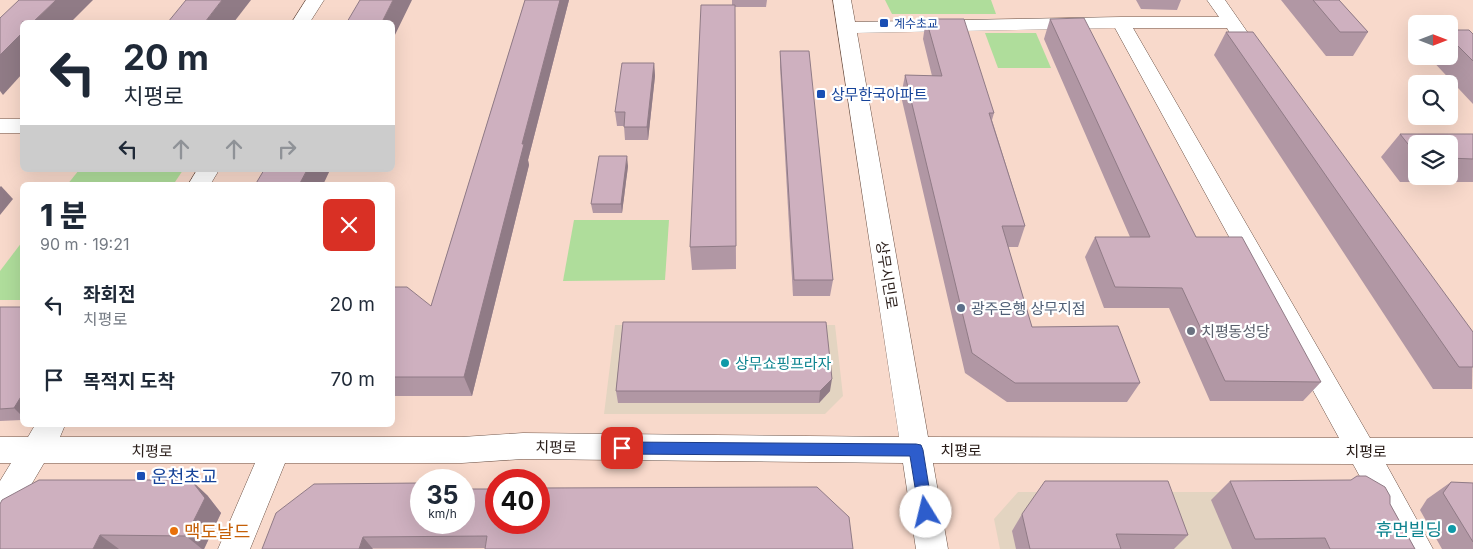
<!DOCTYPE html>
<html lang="ko">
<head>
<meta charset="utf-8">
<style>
	:root { --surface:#fff; --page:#f6f6f7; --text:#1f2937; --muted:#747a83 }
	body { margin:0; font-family:Inter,"Noto Sans KR",sans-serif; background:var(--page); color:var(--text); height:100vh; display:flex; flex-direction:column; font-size:19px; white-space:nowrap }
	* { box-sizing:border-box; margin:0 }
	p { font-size:16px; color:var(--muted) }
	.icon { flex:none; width:28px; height:28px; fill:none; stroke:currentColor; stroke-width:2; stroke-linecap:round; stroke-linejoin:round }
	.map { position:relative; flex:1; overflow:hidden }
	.panel { position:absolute; left:20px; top:182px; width:375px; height:245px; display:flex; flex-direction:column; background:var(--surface); border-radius:8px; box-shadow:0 5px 20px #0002 }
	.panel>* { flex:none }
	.top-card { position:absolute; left:20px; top:20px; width:375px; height:152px; border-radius:8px; box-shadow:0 5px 20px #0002; background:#fff; color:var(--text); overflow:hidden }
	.needle { width:32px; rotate:90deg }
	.fabs { position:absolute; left:1408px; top:15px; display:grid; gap:10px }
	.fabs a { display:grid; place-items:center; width:50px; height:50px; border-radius:8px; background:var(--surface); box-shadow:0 5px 20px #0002; font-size:25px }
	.speed { position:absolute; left:410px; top:469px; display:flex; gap:10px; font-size:25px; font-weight:700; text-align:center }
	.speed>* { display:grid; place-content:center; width:65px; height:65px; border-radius:50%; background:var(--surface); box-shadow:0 5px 20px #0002; line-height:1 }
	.speed small { font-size:12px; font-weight:400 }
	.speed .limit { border:8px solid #d22; background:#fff; color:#111 }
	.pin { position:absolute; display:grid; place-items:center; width:42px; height:42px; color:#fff; margin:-21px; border-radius:10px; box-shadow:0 2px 8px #0006 }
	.me { position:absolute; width:55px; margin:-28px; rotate:351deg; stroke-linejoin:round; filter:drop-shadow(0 0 4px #0008) }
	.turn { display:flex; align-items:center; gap:18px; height:105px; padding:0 20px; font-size:22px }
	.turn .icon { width:65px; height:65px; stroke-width:2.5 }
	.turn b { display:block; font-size:35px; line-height:42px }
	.lanes { display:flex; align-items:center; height:48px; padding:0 20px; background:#0003; justify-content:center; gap:25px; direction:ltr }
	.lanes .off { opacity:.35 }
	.round { display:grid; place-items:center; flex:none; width:52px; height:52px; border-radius:8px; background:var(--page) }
	.headline { display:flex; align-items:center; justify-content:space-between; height:85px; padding:0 20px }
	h1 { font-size:30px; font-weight:800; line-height:38px }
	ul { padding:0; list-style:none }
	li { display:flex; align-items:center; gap:15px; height:75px; padding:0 20px }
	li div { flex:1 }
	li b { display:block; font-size:19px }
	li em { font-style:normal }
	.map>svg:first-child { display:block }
	.commercial { fill:#e3d4c1 }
	.green { fill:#afdd9b }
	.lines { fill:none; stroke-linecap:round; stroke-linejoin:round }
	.minor-casing { stroke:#6b5145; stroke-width:1 }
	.minor { fill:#fff; fill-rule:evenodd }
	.wall { fill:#b197a4; fill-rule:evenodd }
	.shaded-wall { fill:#907b86 }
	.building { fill:#ceb0bf; stroke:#907b86 }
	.route { fill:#2d5dcc; stroke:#1d3c85 }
	.transit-dot { fill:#1a4fb4; stroke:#fff; stroke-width:2 }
	.service-dot { fill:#5c6f8a; stroke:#fff; stroke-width:2 }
	.worship-dot { fill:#6b7280; stroke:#fff; stroke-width:2 }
	.culture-dot { fill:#0f9aa8; stroke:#fff; stroke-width:2 }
	.food-dot { fill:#e8710a; stroke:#fff; stroke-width:2 }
	.labels { text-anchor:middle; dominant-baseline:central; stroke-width:4.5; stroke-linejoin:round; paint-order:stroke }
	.far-transit-label { font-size:12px; fill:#164399; stroke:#fff; text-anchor:start }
	.transit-label { font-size:15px; fill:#164399; stroke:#fff; text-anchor:start }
	.street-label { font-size:15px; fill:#291d19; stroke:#fff }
	.service-label { font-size:15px; fill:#4e5e75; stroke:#fff; text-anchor:start }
	.worship-label { font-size:15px; fill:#5b616d; stroke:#fff; text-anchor:start }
	.culture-label { font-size:15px; fill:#0d838f; stroke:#fff; text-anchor:start }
	.near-transit-label { font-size:18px; fill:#164399; stroke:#fff; text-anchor:start }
	.near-culture-label { font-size:18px; fill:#0d838f; stroke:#fff; text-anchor:end }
	.near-food-label { font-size:18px; fill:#c56008; stroke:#fff; text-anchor:start }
</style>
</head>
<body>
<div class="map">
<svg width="1473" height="549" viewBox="0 0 1473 549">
	<rect width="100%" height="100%" fill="#f8d9cb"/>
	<!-- commercial -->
	<g class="commercial">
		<path d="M615,325H835L843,396L825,414H604Z"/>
		<path d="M1018,492H1348L1393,549H1000L994,519Z"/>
	</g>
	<!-- green -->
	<g class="green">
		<path d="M885,0H991L996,14H892Z"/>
		<path d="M985,33H1036L1051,68H998Z"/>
		<path d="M79,170H183L173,185H67Z"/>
		<path d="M574,220H669L665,280L563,281Z"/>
		<path d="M22,242V300H0V271Z"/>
	</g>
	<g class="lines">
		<!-- minor casing -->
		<g class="minor-casing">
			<g id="minor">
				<path d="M306,0H324L310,22H292Z"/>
				<path d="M833,0H851L855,22L1121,17H1219L1207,0H1225L1248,33L1246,37H1232L1227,28H1133L1370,438H1473V464H1386L1433,549H1400L1353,464L933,463L948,549H916L903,463L523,459L462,463H285L250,549H218L255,463H44L11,519L0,524V481L11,463H0V437H28L35,425H65L60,437H462L523,433L899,437ZM1115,28L1339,438L928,437L857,33Z"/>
				<rect x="0" y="119" width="22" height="14"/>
				<path d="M197,170H219L210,185H188Z"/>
			</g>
		</g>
		<!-- minor -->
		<use href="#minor" class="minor"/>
	</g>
	<!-- wall -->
	<g class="wall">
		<path d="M525,0H569L528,160L529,165L472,396H392V287L431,306Z"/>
		<path d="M732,0H767L766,7H735L736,269L692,270L690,247L732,5Z"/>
		<path d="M1136,0H1181L1177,10L1141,9Z"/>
		<path d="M1281,0H1339L1368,32L1353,56H1326Z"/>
		<path d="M926,19L994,113L992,120L1025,226L1018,247H1008L1032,327L1140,383L1127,402H1007L965,373L901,96L905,75L932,76L923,39Z"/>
		<path d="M1050,19L1196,237L1321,382L1303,401H1210L1169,308H1104L1085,257L1095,237H1130L1044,39Z"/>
		<path d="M1449,30L1473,34V104L1428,56H1449Z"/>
		<path d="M1226,32L1473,332L1472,389H1433L1214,55Z"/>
		<path d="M780,51L833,280L830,296H793L780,67Z"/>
		<path d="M654,63L655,76L648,140H625L624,126H617L615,112Z"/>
		<path d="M1400,134H1473V182H1400L1381,157ZM1416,144H1449V176H1416Z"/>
		<path d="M628,166L622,213H593L591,204Z"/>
		<path d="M0,307H22V420L0,421Z"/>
		<path d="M623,322L830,391L819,403H618L616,391Z"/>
		<path d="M1230,481L1390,504L1415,549H1232L1211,500Z"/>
		<path d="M1451,482L1473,483V549H1442L1420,510L1427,499Z"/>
		<path d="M469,489H496L485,548L262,549Z"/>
		<path d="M207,495L221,513L204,549H0Z"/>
		<path d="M1022,514L1188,535L1174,549H1016L1012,531Z"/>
	</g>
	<!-- shaded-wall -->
	<g class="shaded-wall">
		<path d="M56,0H93L71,22H33Z"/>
		<path d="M222,0H251L234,22H205Z"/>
		<path d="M393,0H412L392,41V22H382Z"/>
		<path d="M560,0H569L528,160L529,165L472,396L464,377L522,144Z"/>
		<path d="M22,33V74L3,95L0,91V55Z"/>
		<path d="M654,63L655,76L648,140L647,127Z"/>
		<path d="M627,156L628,166L622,213L621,204Z"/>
		<path d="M307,170H330L323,185H299Z"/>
		<path d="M1,186L13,199L0,215V187Z"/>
		<path d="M832,379L830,391L819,403L820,391Z"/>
		<path d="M22,395V416L14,408Z"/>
		<path d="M191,480L207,495L221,513L204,549H202L186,536Z"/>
		<path d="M466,483L473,496L465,489Z"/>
		<path d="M100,535L119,549H93Z"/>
		<path d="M363,537L373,549H359Z"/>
	</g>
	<!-- building -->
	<g class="building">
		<path d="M19,0H56L33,22H22V33L0,55V18Z"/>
		<path d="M186,0H222L205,22H168Z"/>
		<path d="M360,0H393L382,22H347Z"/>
		<path d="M525,0H560L522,144H524L464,377H392V287H407L431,306Z"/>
		<path d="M1313,0H1339L1368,32H1340Z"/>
		<path d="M701,5H735L736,246L690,247Z"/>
		<path d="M1084,18L1196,237H1242L1321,382L1225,381L1182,288L1115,287L1095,237H1150L1050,19Z"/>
		<path d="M926,19H964L994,113H989L1025,226H1002L1032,327L1118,326L1140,383H1015L972,353L905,75L942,76Z"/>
		<path d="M1449,30H1469L1473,34V61L1449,37Z"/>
		<path d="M1226,32H1253L1473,332V367H1459Z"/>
		<path d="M780,51H809L833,280H794Z"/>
		<path d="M622,63H654L647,127H624L625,112H615Z"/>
		<path d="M1400,134H1473V159L1449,158V144H1416V154Z"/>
		<path d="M599,156H627L621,204H591Z"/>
		<path d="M264,170H307L299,185H255Z"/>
		<path d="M0,307H22V395L14,408L0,409Z"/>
		<path d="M623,322H826L832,379L820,391H616Z"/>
		<path d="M1357,476H1366L1385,487L1390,496V504L1415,549H1330L1325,538L1255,539L1230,481L1351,480Z"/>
		<path d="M39,480H191L205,498L186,536L100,535L93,549H0V504L2,500Z"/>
		<path d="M1045,481H1168L1188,535L1116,534L1121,549H1030L1022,514Z"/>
		<path d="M1451,482L1473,483V542L1443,493Z"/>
		<path d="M421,483V522H464V483H466L465,489H496V522H539V488L817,487L849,517L853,549H485L487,536L363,537L359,549H262L276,513L314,484Z"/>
	</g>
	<!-- route -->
	<path class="route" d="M622,442L916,444L921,445L923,450L933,512L931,517L926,519L921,517L919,512L910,456L622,454L617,452L616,448L617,443Z"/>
	<!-- markers -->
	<g class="transit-dot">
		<rect x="879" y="18" width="10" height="10" rx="2.5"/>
		<rect x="816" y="89" width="10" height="10" rx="2.5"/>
		<rect x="136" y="471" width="10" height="10" rx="2.5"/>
	</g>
	<circle class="service-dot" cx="961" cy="308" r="5"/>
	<circle class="worship-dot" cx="1191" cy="331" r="5"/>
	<g class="culture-dot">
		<circle cx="725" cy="363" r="5"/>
		<circle cx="1452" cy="529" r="5"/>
	</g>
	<circle class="food-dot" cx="174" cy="531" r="5"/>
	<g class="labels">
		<!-- far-transit labels -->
		<g class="far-transit-label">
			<text x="894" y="23">계수초교</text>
		</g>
		<!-- transit labels -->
		<g class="transit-label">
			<text x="831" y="94">상무한국아파트</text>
		</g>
		<!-- street labels -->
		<g class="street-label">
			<text transform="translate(887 275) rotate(81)">상무시민로</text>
			<text transform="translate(556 447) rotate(1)">치평로</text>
			<text x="961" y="450">치평로</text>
			<text transform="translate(152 451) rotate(1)">치평로</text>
			<text x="1366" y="451">치평로</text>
		</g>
		<!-- service labels -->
		<g class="service-label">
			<text x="971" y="308">광주은행 상무지점</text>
		</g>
		<!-- worship labels -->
		<g class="worship-label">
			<text x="1201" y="331">치평동성당</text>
		</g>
		<!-- culture labels -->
		<g class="culture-label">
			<text x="735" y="363">상무쇼핑프라자</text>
		</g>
		<!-- near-transit labels -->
		<g class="near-transit-label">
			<text x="151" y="476">운천초교</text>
		</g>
		<!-- near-culture labels -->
		<g class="near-culture-label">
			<text x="1442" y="529">휴먼빌딩</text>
		</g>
		<!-- near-food labels -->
		<g class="near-food-label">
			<text x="184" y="531">맥도날드</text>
		</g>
	</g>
</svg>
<div class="fabs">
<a><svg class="needle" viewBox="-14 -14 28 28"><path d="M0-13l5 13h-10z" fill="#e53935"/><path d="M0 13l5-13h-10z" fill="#747a83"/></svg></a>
<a><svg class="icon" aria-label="search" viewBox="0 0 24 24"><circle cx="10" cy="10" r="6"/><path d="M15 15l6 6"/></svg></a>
<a><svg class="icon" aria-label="layers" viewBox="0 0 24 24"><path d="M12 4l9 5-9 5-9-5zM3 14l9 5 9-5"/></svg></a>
</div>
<div class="speed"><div>35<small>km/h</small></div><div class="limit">40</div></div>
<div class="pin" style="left:622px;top:448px;background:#d93025"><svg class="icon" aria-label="arrive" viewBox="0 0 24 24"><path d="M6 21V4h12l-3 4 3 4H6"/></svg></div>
<svg class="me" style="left:926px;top:512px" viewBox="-20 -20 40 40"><circle r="19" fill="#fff"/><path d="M0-13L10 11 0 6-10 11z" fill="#2d5dcc"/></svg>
<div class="top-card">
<div class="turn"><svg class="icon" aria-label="left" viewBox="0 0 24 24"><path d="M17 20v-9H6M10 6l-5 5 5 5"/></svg><div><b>20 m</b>치평로</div></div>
<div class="lanes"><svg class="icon" aria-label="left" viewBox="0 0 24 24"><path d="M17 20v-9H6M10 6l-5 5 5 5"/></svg><svg class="icon off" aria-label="ahead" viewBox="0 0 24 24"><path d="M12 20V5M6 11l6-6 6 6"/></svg><svg class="icon off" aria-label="ahead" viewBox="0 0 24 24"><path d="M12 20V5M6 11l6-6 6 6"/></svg><svg class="icon off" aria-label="right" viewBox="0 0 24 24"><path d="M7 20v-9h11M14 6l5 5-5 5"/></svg></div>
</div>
<section class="panel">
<div class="headline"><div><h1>1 분</h1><p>90 m · 19:21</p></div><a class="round" style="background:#d93025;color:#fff"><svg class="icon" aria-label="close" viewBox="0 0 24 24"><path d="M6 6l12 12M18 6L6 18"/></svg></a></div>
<ul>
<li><svg class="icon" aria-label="left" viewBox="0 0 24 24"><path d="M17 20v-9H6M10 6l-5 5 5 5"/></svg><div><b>좌회전</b><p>치평로</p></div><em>20 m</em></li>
<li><svg class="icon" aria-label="arrive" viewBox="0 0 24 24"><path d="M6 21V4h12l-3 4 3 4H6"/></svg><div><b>목적지 도착</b></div><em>70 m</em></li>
</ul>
</section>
</div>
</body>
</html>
